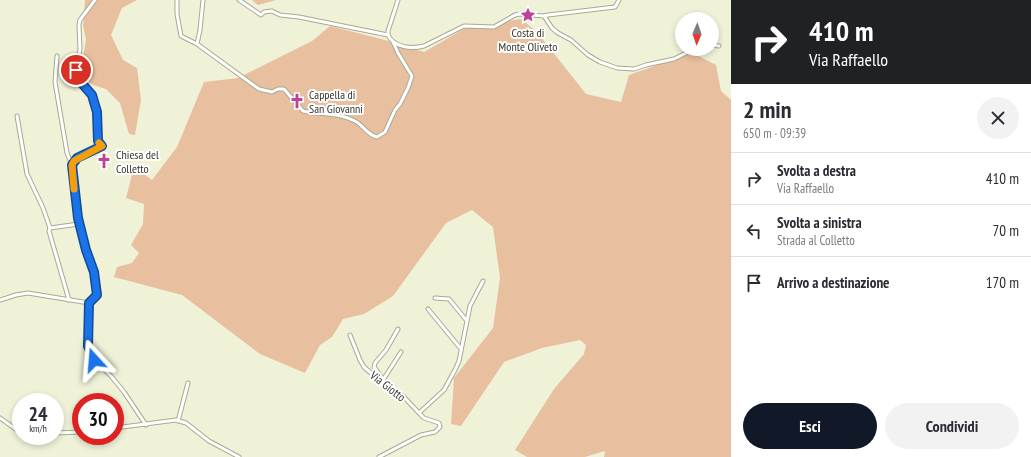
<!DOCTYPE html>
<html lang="it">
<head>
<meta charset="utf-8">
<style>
	:root { --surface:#fff; --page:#f2f2f3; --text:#2b2b33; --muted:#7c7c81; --line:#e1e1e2; --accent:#111827 }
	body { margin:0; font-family:"PT Sans Narrow",sans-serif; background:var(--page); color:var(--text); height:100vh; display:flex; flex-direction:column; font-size:15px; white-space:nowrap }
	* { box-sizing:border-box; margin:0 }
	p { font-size:13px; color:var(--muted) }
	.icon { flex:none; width:22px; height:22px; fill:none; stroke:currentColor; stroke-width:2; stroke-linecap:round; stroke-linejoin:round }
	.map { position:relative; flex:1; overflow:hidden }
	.side { display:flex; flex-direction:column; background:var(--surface); width:300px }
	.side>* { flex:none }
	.guide { background:#202124; color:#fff; overflow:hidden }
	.needle { width:26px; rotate:182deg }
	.fabs { position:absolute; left:675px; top:12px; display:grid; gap:8px }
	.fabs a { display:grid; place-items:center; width:44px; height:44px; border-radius:50%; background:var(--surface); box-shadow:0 2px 6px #0003; font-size:20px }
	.speed { position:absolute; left:12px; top:393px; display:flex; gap:8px; font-size:20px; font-weight:700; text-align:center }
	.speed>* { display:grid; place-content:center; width:52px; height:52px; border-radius:50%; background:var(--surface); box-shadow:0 2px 6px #0003; line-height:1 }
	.speed small { font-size:10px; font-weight:400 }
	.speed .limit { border:6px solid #d22; background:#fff; color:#111 }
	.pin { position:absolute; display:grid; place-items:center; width:34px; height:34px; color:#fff; margin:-17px; border:2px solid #fff; border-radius:50%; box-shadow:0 1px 4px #0007 }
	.me { position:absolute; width:44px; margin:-22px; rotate:341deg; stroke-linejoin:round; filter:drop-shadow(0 0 3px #0008) }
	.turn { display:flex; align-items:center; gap:14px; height:84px; padding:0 12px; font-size:18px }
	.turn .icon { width:52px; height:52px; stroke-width:2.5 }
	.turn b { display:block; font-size:28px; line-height:34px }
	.round { display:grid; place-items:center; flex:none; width:42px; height:42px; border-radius:21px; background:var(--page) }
	.headline { display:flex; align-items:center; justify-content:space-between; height:68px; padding:0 12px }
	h1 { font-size:24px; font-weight:800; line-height:30px }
	.button { display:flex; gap:8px; margin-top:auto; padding:8px 12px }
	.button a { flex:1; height:46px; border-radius:24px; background:var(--accent); color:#fff; font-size:16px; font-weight:800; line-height:46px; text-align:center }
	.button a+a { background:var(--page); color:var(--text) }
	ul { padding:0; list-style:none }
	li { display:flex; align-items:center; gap:12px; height:52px; padding:0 12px; border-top:1px solid var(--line) }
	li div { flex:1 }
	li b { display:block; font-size:15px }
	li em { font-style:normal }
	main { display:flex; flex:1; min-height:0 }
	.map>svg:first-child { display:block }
	.green { fill:#e8c0a0 }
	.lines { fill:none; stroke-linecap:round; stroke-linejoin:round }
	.minor-casing { stroke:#a8aa91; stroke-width:5 }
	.minor { stroke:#fff; stroke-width:3 }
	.route-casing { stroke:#114b97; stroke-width:10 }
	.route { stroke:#1a73e8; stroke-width:7 }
	.slow { stroke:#f59e0b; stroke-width:7 }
	.labels { text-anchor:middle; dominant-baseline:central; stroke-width:4; stroke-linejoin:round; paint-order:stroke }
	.poi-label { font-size:12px; fill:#34352b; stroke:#fff; text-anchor:start }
	.street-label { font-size:12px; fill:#34352b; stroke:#fff }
</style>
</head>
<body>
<main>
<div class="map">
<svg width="731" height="457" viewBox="0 0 731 457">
	<rect width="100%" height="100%" fill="#eff2d7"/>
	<!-- green -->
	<g class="green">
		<path d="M85,0H137L122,8L111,35L123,60L137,68L141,100L135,135L129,134L120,103L106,89L93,85L80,76L86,39L83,25Z"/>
		<path d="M252,0H276L258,5Z"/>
		<path d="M521,19L537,32L586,94L621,102L629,75L674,59L689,51L716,65L721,91L731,100V457H604L605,451L585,457H527L515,450L554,389L584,354L586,345L580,340L542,348L504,362L461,426L451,424L454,378L493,328L500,278L493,227L472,210L446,223L393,296L364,314L343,319L332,337L320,345L305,373L260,354L182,295L114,277L117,267L132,263L139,253L131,245L143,224L144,204L126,198L134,167L152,180L177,147L204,82L238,78L312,41L330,26L393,42L424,52L469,26H494L508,21Z"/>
	</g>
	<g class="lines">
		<!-- minor casing -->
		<g class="minor-casing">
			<g id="minor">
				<path d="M95,0L80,20L79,25L80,49L76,70L78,79L92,95L97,112L98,141L101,146L77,158L72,165L78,218L86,250L94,272L97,295L89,303L88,347L94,360L111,376L124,392L146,425"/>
				<path d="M177,0V14L181,36L197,44L259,89L272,92L278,89H284L303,111C321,115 338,112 355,121C363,125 367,135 377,137L385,132L395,110L400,104L408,88L412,76L398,53L393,42"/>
				<path d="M239,0L261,15L264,12L272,11L280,15L299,17L388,35"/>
				<path d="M544,16L552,28L558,33L571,40L588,55L600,62L617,68L634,69L646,65L674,59L694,49"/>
				<path d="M388,35C394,48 412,49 424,46L464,26L494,27L515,15L520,14L544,16L548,15L615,7L619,0"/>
				<path d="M388,35V31L398,0"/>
				<path d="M197,44L200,30L203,0"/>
				<path d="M712,45L719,46"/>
				<path d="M57,56L55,82L67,153L72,165"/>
				<path d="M17,116L27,174L43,208L50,228"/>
				<path d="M435,298L449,299L467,321"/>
				<path d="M0,300L16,295L28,293L89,303"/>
				<path d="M69,300L49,231L50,228L79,224"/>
				<path d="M428,309L461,349"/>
				<path d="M350,335L360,360L364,367L379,380L403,396L419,413"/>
				<path d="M383,379L374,367L375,363L386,350L398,329"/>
				<path d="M383,380L401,352"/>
				<path d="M0,418L21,433"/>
				<path d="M178,421L188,383"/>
				<path d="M115,428L176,420L186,423L209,441L239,457"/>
				<path d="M55,433L81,432"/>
				<path d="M379,457L421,435L435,432L440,427L439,423L424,418L419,413L444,390L455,370L459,361L470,306L483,281"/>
			</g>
		</g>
		<!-- minor -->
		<use href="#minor" class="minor"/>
	</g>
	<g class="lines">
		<!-- route casing -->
		<g class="route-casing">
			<path id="route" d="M76,70L78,79L92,95L97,112L98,141L102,146L77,158L72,165L78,218L86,250L94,272L97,295L89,303L88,346L94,360"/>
		</g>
		<!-- route -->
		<use href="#route" class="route"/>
		<!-- slow -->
		<path class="slow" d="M74,189L72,165L74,161L102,146L99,143"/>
	</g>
	<!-- icons -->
	<defs>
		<g id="sight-bare" transform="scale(1.2)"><path d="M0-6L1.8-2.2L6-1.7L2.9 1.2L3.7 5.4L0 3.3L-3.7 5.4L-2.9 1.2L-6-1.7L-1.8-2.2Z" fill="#be4395" stroke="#fff" stroke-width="2.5" paint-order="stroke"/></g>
		<g id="church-bare" transform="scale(1.2)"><path d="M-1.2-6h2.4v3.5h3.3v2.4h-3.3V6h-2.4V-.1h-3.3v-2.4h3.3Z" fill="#be4395" stroke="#fff" stroke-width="2.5" paint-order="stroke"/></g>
	</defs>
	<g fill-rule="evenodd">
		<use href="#sight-bare" x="528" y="15"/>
		<use href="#church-bare" x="297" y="101"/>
		<use href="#church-bare" x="104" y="161"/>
	</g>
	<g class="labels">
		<!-- poi labels -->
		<g class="poi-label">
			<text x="528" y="32" text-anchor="middle">Costa di<tspan x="528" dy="14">Monte Oliveto</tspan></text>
			<text x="309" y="94">Cappella di<tspan x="309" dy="14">San Giovanni</tspan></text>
			<text x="116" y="154">Chiesa del<tspan x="116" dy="14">Colletto</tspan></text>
		</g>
		<!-- street labels -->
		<g class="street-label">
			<text transform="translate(388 386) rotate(38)">Via Giotto</text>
		</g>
	</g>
</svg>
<div class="fabs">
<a><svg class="needle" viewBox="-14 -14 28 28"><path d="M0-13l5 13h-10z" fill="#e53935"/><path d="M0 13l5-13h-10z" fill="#7c7c81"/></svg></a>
</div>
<div class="speed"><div>24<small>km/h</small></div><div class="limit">30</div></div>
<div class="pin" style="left:76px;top:70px;background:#d93025"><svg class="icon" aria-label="arrive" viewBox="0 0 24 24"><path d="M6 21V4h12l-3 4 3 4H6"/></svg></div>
<svg class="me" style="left:94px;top:360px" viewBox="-20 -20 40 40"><path d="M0-17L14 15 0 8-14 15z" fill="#1a73e8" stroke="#fff" stroke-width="4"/></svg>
</div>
<section class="side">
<div class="guide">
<div class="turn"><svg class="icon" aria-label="right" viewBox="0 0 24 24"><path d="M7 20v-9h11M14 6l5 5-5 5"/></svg><div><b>410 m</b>Via Raffaello</div></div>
</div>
<div class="headline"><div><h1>2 min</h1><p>650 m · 09:39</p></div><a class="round"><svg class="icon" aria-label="close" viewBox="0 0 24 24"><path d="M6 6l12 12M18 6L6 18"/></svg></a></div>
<ul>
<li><svg class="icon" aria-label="right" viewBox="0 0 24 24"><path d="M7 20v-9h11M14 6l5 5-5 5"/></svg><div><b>Svolta a destra</b><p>Via Raffaello</p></div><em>410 m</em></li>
<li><svg class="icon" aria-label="left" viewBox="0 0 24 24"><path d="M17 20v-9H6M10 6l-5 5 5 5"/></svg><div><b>Svolta a sinistra</b><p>Strada al Colletto</p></div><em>70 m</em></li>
<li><svg class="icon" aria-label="arrive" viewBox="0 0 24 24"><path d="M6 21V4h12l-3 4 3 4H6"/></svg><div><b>Arrivo a destinazione</b></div><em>170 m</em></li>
</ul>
<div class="button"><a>Esci</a><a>Condividi</a></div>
</section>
</main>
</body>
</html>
